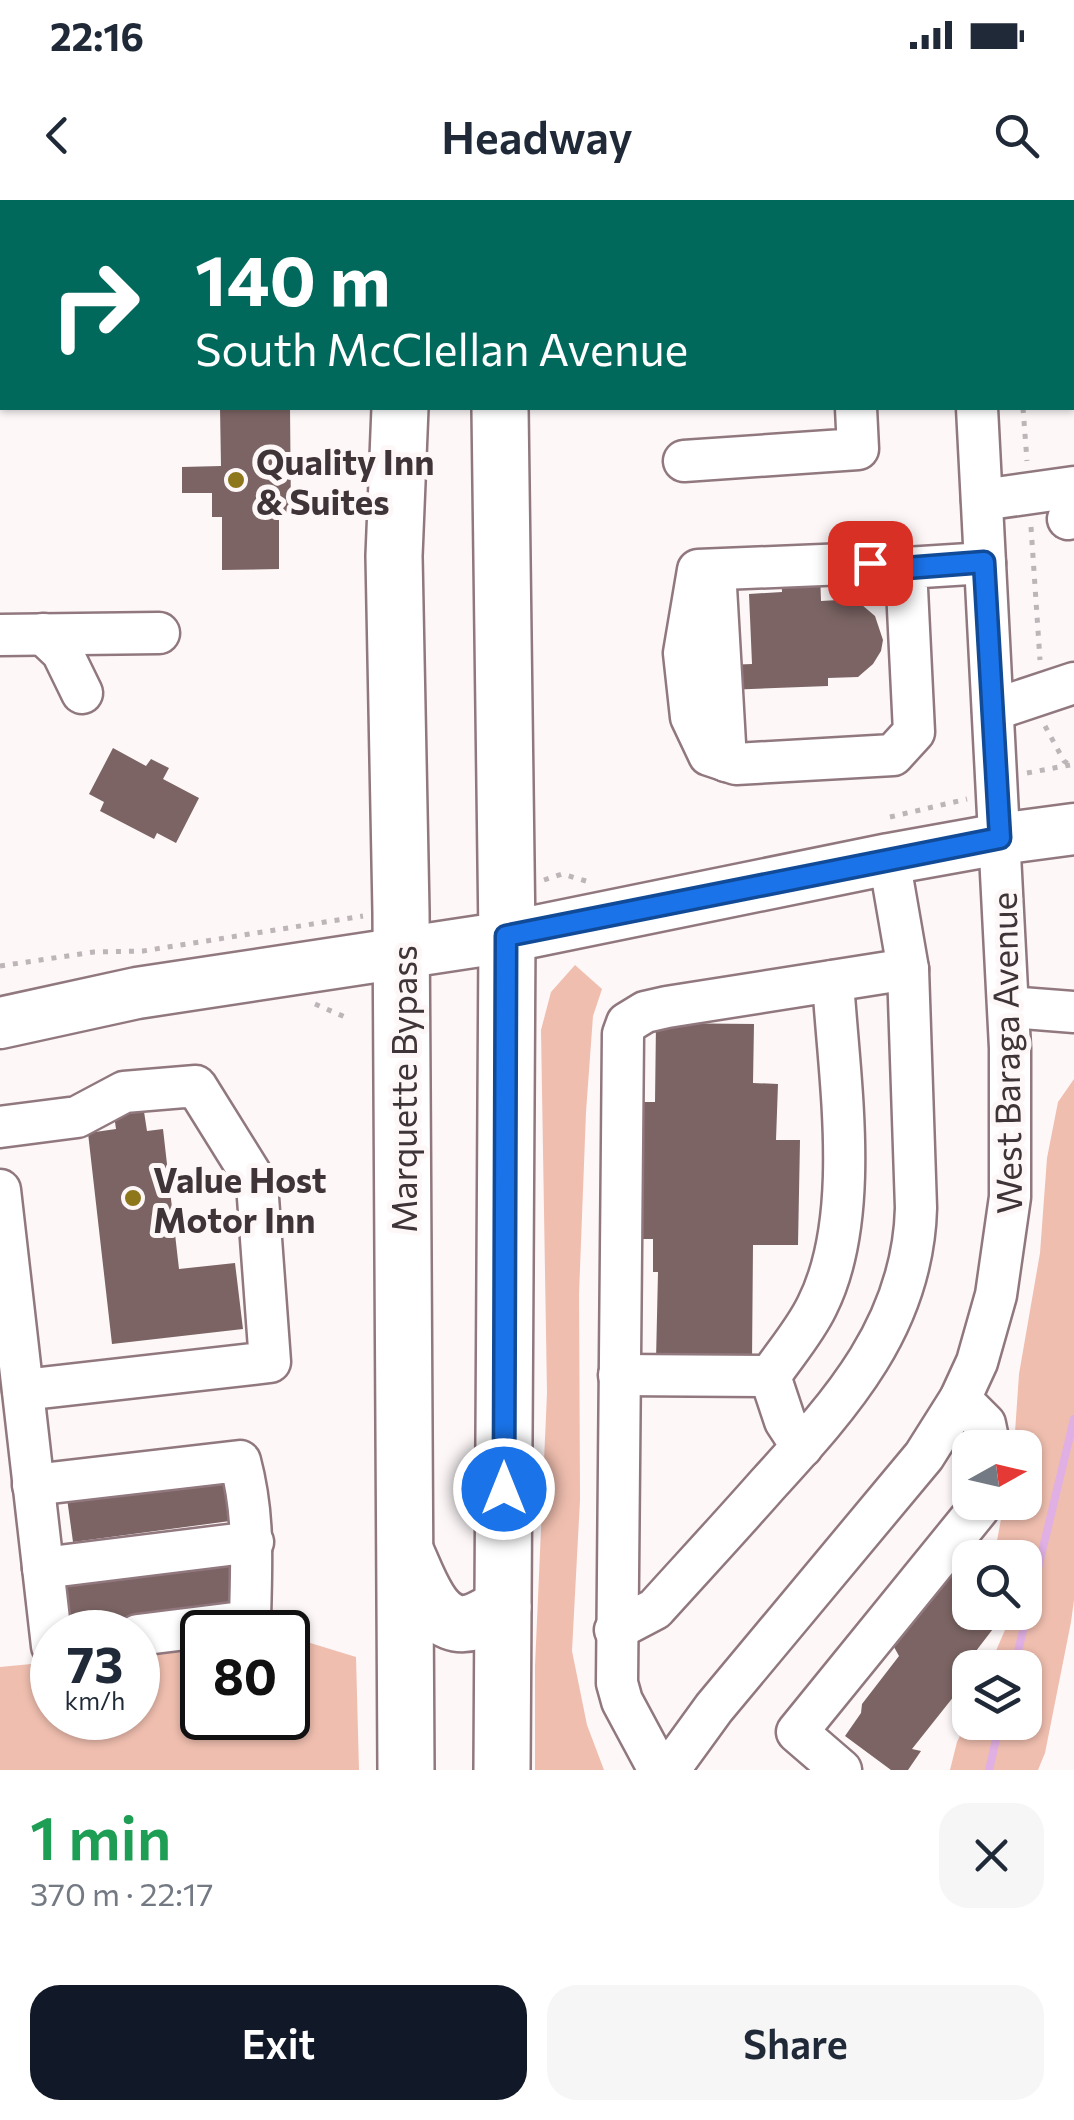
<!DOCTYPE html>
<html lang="en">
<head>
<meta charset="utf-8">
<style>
	:root { --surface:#fff; --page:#f6f6f7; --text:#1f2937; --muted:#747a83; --accent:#111827 }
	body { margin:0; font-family:Commissioner,sans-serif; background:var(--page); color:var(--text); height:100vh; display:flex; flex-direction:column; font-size:38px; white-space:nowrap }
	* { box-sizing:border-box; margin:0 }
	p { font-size:32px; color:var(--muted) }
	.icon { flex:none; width:55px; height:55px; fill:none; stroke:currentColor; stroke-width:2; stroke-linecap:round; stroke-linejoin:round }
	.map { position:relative; height:1570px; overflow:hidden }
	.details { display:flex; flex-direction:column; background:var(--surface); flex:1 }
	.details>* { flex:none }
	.hud { position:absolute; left:0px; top:0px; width:1075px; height:210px; box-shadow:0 2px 8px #0004; background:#00695c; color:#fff; overflow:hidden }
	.needle { width:65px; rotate:82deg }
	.fabs { position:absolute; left:952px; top:1230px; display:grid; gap:20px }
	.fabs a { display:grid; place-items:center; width:90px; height:90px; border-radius:20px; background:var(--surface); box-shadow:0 2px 8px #0004; font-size:50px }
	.speed { position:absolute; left:30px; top:1410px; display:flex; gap:20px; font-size:50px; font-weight:700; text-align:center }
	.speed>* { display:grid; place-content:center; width:130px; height:130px; border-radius:50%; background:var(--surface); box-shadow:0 2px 8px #0004; line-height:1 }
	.speed small { font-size:25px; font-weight:400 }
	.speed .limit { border:5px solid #111; border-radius:15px; background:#fff; color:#111 }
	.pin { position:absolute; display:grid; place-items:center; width:85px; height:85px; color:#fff; margin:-42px; border-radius:20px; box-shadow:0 5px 15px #0006 }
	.me { position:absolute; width:110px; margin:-55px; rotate:0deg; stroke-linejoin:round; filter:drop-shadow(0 0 8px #0008) }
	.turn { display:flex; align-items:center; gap:35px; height:210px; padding:0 30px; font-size:45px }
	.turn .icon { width:130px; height:130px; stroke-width:2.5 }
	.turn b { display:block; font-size:70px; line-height:85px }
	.round { display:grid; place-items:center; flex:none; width:105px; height:105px; border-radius:30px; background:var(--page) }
	.head { display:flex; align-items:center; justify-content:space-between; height:170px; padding:0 30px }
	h1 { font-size:60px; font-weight:600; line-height:75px; color:#1e9e55 }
	.action { display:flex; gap:20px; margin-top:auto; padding:20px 30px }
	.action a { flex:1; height:115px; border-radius:30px; background:var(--accent); color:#fff; font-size:40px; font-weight:600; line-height:115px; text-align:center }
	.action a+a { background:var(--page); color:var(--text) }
	.status { display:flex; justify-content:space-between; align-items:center; height:70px; padding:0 50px; background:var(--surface); direction:ltr }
	.status svg { height:28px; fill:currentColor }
	header { display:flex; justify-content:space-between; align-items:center; height:130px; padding:0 30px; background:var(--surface); font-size:45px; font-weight:600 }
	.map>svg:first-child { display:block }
	.green { fill:#efbeaf }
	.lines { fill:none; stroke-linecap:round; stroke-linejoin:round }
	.stream { stroke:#e0afe3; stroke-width:8 }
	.building { fill:#7c6464 }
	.minor-casing { stroke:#90787e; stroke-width:45 }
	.major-casing { stroke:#90787e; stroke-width:55 }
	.highway-casing { stroke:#90787e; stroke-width:60 }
	.path { stroke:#bdb5b7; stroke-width:5; stroke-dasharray:5 8; stroke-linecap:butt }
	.minor { stroke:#fff; stroke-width:40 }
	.major { stroke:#fff; stroke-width:50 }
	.highway { stroke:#fff; stroke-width:55 }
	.route-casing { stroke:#114b97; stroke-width:25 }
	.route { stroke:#1a73e8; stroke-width:18 }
	.poi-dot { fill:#8e761b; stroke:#fdf7f8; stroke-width:4 }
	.labels { text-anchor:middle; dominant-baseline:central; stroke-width:10; stroke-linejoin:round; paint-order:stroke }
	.poi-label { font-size:35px; font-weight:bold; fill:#3f3437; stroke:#fdf7f8; text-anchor:start }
	.street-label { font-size:35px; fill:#3f3437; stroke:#fdf7f8 }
</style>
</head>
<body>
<div class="status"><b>22:16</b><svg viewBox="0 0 49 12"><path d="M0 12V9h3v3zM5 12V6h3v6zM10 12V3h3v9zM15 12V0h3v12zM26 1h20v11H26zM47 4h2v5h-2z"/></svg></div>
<header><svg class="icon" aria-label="back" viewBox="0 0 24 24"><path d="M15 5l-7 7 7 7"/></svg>Headway<svg class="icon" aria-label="search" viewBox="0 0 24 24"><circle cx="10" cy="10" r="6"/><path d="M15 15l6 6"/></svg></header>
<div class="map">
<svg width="1074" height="1570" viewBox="0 0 1074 1570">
	<rect width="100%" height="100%" fill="#fdf7f8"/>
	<!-- green -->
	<g class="green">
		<path d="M575,765L602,789L593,816L586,912L579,1094L580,1300L572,1451L587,1525L604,1570H535V1466L547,1193L541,830L551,792Z"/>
		<path d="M1074,879V1400L1071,1422L1045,1553L1038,1570H950L957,1542L970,1515V1522H1025V1468L989,1467L1008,1423V1413L1025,1412V1358L994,1357L1004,1303L1025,1302V1248L1014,1247L1019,1174L1040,1053L1047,958L1058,902Z"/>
		<path d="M294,1438L356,1457L359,1570H0V1467L52,1462V1518H138V1454L202,1447V1518H288V1439Z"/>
	</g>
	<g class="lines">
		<!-- stream -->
		<g class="stream">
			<path d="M1014,1468L1074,1219"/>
			<path d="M989,1570L1000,1522"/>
		</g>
	</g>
	<!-- building -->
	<g class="building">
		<path d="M220,208H290L291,315H279V369L222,370V317H212V293H182V267L221,266Z"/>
		<path d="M820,371L821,401L855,399L875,416L883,440L881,451L873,464L858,477L828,478V486L700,491L699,466L752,464L749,394L782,392L781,372Z"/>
		<path d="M113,548L146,566L151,559L169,568L163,579L199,598L176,643L157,633L154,639L100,611L104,602L89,594Z"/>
		<path d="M656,823L754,824L753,883L778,884L776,940H800L798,1045H753L752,1161L656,1160L658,1072H653V1039H635L636,902H655Z"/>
		<path d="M143,905L147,931L163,929L179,1069L235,1063L243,1129L112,1144L88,933L116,929L113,908Z"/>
		<path d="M238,1268L245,1319L73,1342L66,1291Z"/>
		<path d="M236,1355L243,1406L71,1429L64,1378Z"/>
		<path d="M953,1372L970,1386V1412H1006L966,1464L970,1468V1476L912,1549L921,1551L908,1570H891L845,1536L861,1513L862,1504L899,1456L894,1447Z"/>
	</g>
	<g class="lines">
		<!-- minor casing -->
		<g class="minor-casing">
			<g id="minor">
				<path d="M843,0V2"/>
				<path d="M966,0V2"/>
				<path d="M684,261L858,249L856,208"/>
				<path d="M982,300L1074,287"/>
				<path d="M1068,319L1074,318"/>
				<path d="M906,368L914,532L893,555L736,564L709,555L691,517L684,453L698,370L870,363L906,368L985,363"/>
				<path d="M715,370L726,561"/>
				<path d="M43,434L62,452L82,493"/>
				<path d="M0,435L159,433"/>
				<path d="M993,510L1074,483"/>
				<path d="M1009,807L1074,812"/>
				<path d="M0,927L77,917L124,892L196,886L257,984L270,1162L23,1190"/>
				<path d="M0,990L52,1446"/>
				<path d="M619,1175L770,1176C785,1154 805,1131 817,1106C862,1017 839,879 833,781"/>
				<path d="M770,1176L785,1221L802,1247"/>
				<path d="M960,1199L985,1224L990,1248"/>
				<path d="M33,1285L240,1261C255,1317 251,1365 250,1421L138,1435"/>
				<path d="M43,1368L253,1342"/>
				<path d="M615,1430L655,1409C693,1367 731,1326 768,1284C842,1203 913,1125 916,1008L908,769L889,659"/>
				<path d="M659,1570L622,1501L617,1483L623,834L627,823L645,812L667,807L908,769"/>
				<path d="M669,1570L714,1508L924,1256L960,1199L977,1162L996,1095L1010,997V848L977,208"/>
				<path d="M841,1570L797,1532L979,1308L981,1302"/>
			</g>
		</g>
		<!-- major casing -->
		<g class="major-casing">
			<path id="major" d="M0,823L137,793L507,737L889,659L1000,639L1074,629"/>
		</g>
		<!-- highway casing -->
		<g class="highway-casing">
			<g id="highway">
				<path d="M497,0V2"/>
				<path d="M408,2V0"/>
				<path d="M400,208L394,356L401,712L406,1570"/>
				<path d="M500,208L507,737L502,1570"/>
				<path d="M406,1353C419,1380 434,1434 473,1422C483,1419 493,1412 503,1407"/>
			</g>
		</g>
		<!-- path -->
		<g class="path">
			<path d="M1041,0V2"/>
			<path d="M1023,208L1027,261"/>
			<path d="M1031,327L1040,460"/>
			<path d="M1045,526L1064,561L1074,568"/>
			<path d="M1027,573L1070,565"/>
			<path d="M890,617L967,599"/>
			<path d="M544,680L562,674L586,681"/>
			<path d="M0,766L94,752L143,751L363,716"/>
			<path d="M315,804L345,817"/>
		</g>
		<!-- minor -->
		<use href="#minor" class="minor"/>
		<!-- major -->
		<use href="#major" class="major"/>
		<!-- highway -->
		<use href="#highway" class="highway"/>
	</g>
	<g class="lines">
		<!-- route casing -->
		<g class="route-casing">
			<path id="route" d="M504,1289L506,736L1000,638L984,362L906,368L870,363"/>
		</g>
		<!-- route -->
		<use href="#route" class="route"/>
	</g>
	<!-- markers -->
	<g class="poi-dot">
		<circle cx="236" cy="280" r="10"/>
		<circle cx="133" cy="998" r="10"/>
	</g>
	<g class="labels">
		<!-- poi labels -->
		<g class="poi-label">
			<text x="256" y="260">Quality Inn<tspan x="256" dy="40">&amp; Suites</tspan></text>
			<text x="153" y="978">Value Host<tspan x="153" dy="40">Motor Inn</tspan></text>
		</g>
		<!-- street labels -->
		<g class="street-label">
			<text transform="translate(1005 853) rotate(-91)">West Baraga Avenue</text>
			<text transform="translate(402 889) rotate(-90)">Marquette Bypass</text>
		</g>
	</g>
</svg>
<div class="fabs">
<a><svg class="needle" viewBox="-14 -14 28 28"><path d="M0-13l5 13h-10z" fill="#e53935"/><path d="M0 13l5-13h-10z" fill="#747a83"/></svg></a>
<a><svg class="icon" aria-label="search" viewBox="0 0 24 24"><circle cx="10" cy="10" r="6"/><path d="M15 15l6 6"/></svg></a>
<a><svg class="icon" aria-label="layers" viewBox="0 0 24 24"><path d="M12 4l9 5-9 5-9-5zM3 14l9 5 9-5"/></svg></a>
</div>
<div class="speed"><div>73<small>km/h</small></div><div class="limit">80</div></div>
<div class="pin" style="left:870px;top:363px;background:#d93025"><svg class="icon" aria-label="arrive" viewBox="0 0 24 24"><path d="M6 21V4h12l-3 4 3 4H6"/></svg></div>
<svg class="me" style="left:504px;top:1289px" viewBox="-20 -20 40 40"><circle r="17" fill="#1a73e8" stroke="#fff" stroke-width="3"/><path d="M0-11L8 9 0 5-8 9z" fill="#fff"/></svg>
<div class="hud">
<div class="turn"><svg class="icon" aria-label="right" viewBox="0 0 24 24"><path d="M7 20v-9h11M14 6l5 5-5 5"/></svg><div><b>140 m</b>South McClellan Avenue</div></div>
</div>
</div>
<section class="details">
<div class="head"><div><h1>1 min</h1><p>370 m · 22:17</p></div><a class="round"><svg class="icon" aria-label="close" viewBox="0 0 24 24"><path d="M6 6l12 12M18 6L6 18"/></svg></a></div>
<div class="action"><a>Exit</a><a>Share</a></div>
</section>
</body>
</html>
